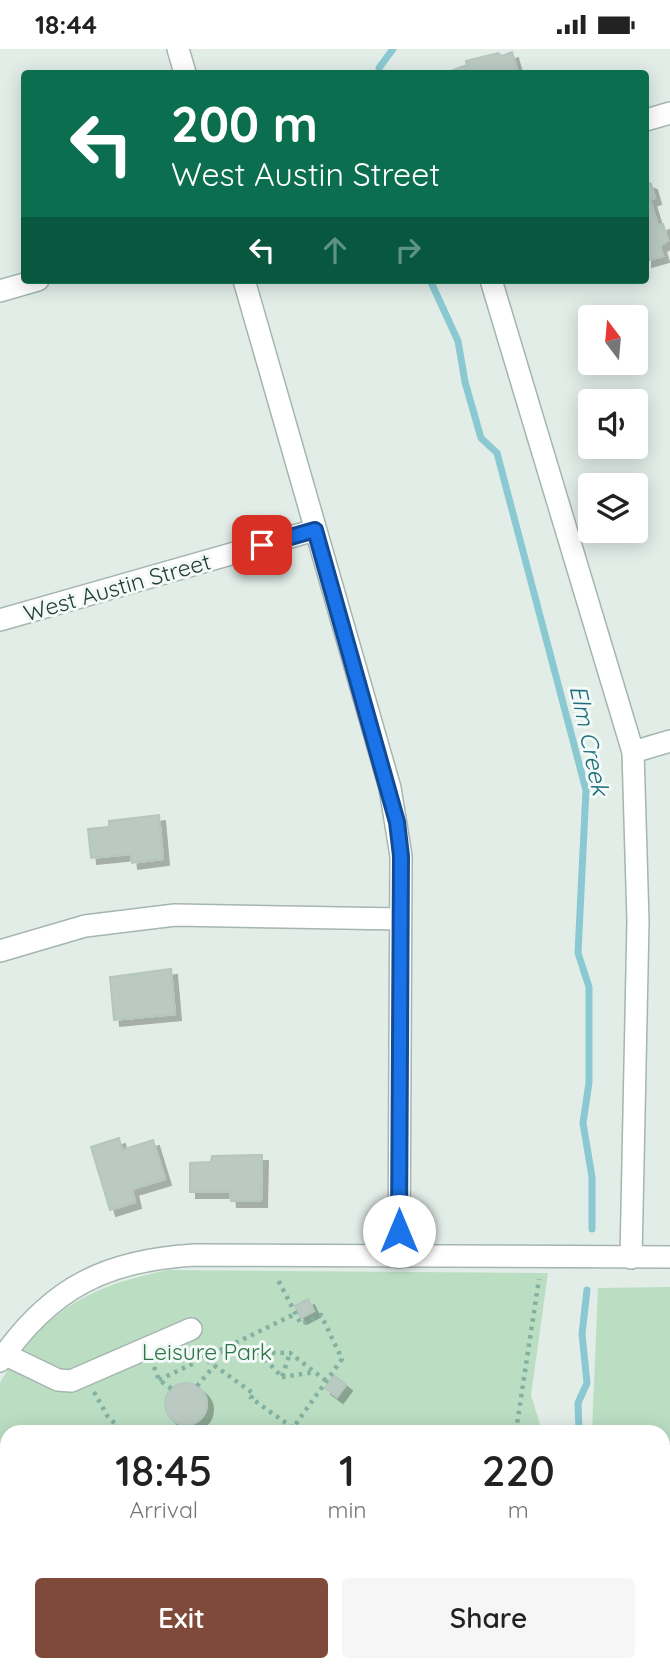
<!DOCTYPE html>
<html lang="en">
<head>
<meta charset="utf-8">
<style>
	:root { --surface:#fff; --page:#f6f6f6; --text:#222; --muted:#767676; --accent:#804a3b }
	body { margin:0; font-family:Quicksand,sans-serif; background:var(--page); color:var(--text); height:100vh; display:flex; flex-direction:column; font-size:26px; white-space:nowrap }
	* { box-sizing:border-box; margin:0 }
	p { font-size:23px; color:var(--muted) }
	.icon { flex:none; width:38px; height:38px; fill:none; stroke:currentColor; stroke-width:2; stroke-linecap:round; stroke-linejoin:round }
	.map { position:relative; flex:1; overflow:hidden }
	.sheet { position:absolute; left:0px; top:1376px; width:670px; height:247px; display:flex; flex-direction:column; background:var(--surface); border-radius:21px 21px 0 0; box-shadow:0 4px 18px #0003 }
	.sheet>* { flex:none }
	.hud { position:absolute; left:21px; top:21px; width:628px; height:214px; border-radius:7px; box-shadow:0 4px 18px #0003; background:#0b6e4f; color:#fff; overflow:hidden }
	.needle { width:46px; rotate:344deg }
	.controls { position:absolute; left:578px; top:256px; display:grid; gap:14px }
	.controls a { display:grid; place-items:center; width:70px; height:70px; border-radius:7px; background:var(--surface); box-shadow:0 4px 18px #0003; font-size:35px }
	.pin { position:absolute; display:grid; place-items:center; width:60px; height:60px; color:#fff; margin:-30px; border-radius:14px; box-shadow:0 4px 10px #0006 }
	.me { position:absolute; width:77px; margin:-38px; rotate:0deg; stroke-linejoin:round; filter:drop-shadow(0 0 5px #0008) }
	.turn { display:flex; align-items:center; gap:24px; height:147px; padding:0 35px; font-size:32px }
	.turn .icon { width:91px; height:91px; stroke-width:2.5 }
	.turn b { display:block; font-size:49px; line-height:60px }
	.lanes { display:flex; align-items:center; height:66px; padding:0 35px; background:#0003; justify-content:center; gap:35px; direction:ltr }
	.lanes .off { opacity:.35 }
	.eta { display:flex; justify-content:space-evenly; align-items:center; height:119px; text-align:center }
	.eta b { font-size:42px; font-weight:600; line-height:49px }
	.primary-button { display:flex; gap:14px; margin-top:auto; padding:14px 35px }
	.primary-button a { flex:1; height:80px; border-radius:7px; background:var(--accent); color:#fff; font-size:28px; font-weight:600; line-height:80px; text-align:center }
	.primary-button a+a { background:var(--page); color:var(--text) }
	.status { display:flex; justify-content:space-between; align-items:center; height:49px; padding:0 35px; background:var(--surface); direction:ltr }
	.status svg { height:19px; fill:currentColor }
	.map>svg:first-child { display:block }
	.green { fill:#bbdec3 }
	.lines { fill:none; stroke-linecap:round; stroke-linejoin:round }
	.stream { stroke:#8ac9d2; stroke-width:7 }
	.building { fill:#bacac3; stroke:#b4c6be; stroke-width:2; filter:url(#shadow) }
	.minor-casing { stroke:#a5b5af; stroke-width:24 }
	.path { stroke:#82b1a1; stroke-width:4.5; stroke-dasharray:3.5 5; stroke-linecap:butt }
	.minor { stroke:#fff; stroke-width:21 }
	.route-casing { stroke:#114b97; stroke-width:18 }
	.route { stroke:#1a73e8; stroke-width:12 }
	.labels { text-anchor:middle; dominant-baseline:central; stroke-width:6; stroke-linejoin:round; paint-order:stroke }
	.street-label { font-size:23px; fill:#223e36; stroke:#f3f9f6 }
	.park-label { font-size:23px; fill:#2b7546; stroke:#f3f9f6 }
	.water-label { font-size:24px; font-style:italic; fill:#1b6d7b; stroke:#f3f9f6 }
</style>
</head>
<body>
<div class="status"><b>18:44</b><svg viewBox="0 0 49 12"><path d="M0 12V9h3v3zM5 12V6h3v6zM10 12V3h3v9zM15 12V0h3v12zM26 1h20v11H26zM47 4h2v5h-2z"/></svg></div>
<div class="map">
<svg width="670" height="1622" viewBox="0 0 670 1622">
	<defs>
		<filter id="shadow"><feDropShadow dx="6" dy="6" stdDeviation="0" flood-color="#0004"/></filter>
	</defs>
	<rect width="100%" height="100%" fill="#e2ede8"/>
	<!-- green -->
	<g class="green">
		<path d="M167,1221L548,1224L531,1346L542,1382H7V1429L0,1425C0,1405 0,1348 0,1334C4,1325 14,1315 19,1307C58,1252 103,1235 167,1221Z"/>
		<path d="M670,1238V1622H561L562,1615H663V1382H592L598,1239Z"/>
		<path d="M279,1615H519L516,1622H289Z"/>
	</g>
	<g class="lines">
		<!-- stream -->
		<g class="stream">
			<path d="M379,24V19L393,0"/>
			<path d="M430,231L458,292L465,333L481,389L497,404L586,741L578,904L589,938V1034L583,1074L592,1128V1180"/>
			<path d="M579,1382L578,1354L587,1334L582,1285L587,1241"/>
			<path d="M547,1622L548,1615"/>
		</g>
	</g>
	<!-- building -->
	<g class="building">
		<path d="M512,3L518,24H454L453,21L467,16L466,12L498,4L502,7Z"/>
		<path d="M646,133L651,135L655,149L650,151L658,177L663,175L668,191L660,197L663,207L646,212Z"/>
		<path d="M159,766L163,810L132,814L131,805L91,809L88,780L109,778V772Z"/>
		<path d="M171,920L175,965L114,971L110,928Z"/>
		<path d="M119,1089L122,1101L153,1091L165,1130L132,1140L135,1153L110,1161L91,1098Z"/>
		<path d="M262,1106L261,1152H231L230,1143H190V1114L211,1113L212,1107Z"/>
		<path d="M308,1250L314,1262L301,1269L295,1257Z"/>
		<path d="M334,1326L346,1336L337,1348L325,1339Z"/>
		<circle cx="186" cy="1355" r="21"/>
	</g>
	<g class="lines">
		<!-- minor casing -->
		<g class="minor-casing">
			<g id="minor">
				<path d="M178,0L185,24"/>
				<path d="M646,71L670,64"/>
				<path d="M244,231L390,739L401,807L399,1208"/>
				<path d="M491,231L633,703L638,872L631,1209"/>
				<path d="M0,242L38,231"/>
				<path d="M0,571L315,481"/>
				<path d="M633,703L670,692"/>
				<path d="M0,902L85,877L175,866L400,870"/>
				<path d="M4,1305L58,1331L71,1332L191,1280"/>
				<path d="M0,1312C51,1238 107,1211 195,1206L670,1208"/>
			</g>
		</g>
		<!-- path -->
		<g class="path">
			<path d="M199,1297L204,1309L254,1345L251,1349L293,1379L342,1310L321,1266L301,1275L277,1229"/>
			<path d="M221,1303L290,1304L329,1334"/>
			<path d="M259,1304L282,1328L290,1304"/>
			<path d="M154,1318L159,1331L172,1340"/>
			<path d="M282,1328L315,1323"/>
			<path d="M159,1331L297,1264"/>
			<path d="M197,1337L214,1317"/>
			<path d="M94,1343L108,1368L123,1382"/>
			<path d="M516,1382L539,1230"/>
		</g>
		<!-- minor -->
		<use href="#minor" class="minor"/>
	</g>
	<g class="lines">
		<!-- route casing -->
		<g class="route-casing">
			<path id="route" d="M262,496L315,481L397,773L401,807L399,1182"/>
		</g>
		<!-- route -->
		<use href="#route" class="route"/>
	</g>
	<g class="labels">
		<!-- street labels -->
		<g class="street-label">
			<text transform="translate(117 538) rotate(-16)">West Austin Street</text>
		</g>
		<!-- park labels -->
		<g class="park-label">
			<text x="207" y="1302">Leisure Park</text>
		</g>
		<!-- water labels -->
		<g class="water-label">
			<text transform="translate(590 691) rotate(78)">Elm Creek</text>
		</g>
	</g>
</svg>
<div class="controls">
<a><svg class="needle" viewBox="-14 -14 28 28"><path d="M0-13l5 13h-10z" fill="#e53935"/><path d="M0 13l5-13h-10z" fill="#767676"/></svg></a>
<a><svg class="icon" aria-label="sound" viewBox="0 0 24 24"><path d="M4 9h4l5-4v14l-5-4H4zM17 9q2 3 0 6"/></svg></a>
<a><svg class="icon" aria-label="layers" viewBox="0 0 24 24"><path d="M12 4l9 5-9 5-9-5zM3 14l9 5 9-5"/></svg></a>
</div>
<div class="pin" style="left:262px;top:496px;background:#d93025"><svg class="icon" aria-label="arrive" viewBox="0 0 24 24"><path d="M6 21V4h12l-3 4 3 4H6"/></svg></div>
<svg class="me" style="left:399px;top:1182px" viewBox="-20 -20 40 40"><circle r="19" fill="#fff"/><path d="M0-13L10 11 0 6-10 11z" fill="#1a73e8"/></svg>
<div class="hud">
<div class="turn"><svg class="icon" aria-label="left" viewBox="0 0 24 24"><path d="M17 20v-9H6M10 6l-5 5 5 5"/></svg><div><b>200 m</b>West Austin Street</div></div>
<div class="lanes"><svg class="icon" aria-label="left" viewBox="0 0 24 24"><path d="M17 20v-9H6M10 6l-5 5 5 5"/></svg><svg class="icon off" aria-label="ahead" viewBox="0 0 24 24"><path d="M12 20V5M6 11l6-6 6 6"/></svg><svg class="icon off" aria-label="right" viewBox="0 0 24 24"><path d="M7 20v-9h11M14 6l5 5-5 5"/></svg></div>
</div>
<section class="sheet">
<div class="eta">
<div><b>18:45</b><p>Arrival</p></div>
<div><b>1</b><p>min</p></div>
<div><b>220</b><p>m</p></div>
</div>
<div class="primary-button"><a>Exit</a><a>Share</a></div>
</section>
</div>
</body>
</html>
